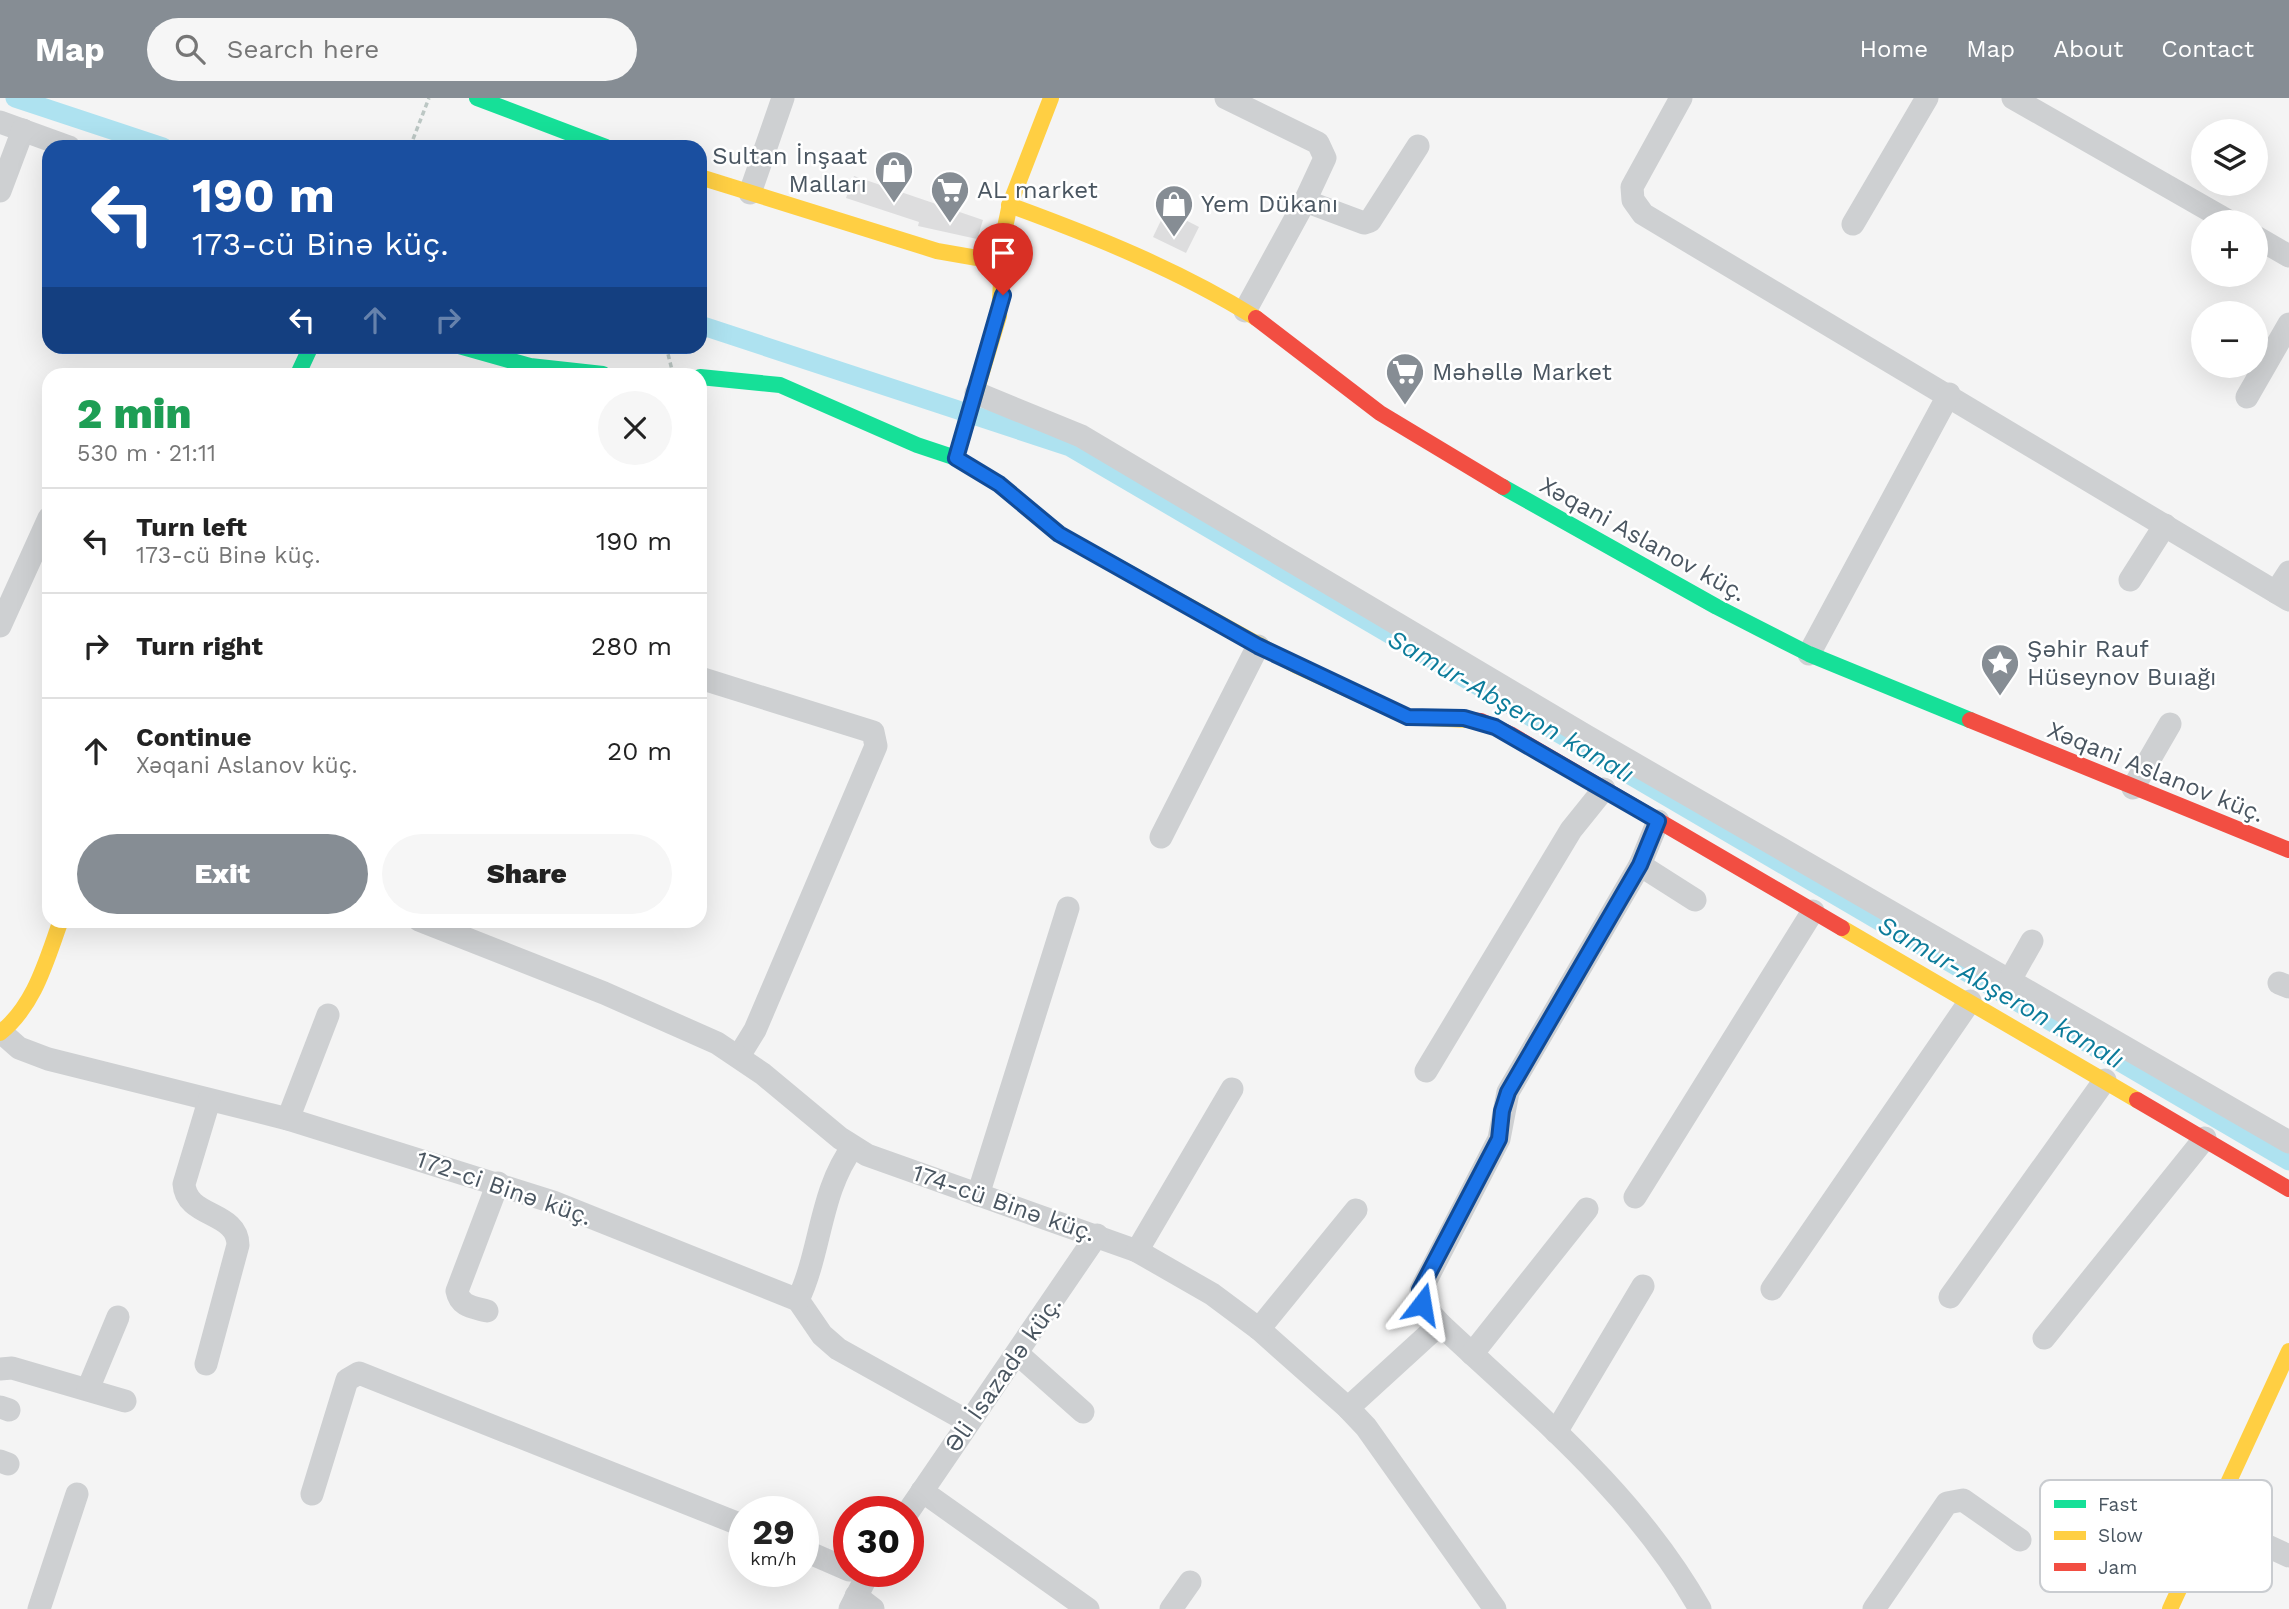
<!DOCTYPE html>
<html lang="en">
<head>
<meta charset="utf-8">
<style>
	:root { --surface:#fff; --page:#f6f6f6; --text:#222; --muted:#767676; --line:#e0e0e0; --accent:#868d94 }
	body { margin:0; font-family:"Work Sans",sans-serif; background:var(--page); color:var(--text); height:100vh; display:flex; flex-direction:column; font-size:26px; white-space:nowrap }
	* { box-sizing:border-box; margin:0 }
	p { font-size:23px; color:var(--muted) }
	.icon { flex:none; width:38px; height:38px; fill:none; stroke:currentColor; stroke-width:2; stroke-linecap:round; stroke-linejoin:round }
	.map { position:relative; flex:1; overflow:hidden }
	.panel { position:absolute; left:42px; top:270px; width:665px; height:560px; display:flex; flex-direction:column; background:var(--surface); border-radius:21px; box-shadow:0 7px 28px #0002 }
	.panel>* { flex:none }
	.banner { position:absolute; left:42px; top:42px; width:665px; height:214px; border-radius:21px; box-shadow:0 7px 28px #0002; background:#1a4fa0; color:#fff; overflow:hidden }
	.fabs { position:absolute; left:2191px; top:21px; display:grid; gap:14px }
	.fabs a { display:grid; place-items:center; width:77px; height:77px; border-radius:50%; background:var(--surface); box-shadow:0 7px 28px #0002; font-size:35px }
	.speed { position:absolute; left:728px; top:1398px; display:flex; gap:14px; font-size:35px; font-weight:700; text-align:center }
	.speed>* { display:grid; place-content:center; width:91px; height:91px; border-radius:50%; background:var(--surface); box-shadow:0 7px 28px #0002; line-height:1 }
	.speed small { font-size:18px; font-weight:400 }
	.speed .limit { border:10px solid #d22; background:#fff; color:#111 }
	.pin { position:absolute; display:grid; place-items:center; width:60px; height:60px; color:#fff; margin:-72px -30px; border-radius:50% 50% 50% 0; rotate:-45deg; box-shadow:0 0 7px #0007 }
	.pin .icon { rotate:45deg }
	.me { position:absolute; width:77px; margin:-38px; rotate:14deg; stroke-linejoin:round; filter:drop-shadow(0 0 5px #0008) }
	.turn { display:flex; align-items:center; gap:24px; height:147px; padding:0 35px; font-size:32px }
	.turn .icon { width:91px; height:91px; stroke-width:2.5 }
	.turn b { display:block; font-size:49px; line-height:60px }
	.lanes { display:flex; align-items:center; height:66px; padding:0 35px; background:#0003; justify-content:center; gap:35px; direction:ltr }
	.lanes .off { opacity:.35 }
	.round { display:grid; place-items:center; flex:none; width:74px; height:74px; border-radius:37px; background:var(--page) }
	.overview { display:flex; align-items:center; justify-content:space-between; height:119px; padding:0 35px }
	h1 { font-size:42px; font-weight:800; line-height:52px; color:#1e9e55 }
	.cta { display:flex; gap:14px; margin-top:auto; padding:14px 35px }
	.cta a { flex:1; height:80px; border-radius:42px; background:var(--accent); color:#fff; font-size:28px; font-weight:800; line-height:80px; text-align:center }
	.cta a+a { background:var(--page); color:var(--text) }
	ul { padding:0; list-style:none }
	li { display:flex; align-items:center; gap:21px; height:105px; padding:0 35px; border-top:2px solid var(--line) }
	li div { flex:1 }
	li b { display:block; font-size:26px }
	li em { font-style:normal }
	header { display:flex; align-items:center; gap:42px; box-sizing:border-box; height:98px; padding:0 35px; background:var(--accent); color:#fff }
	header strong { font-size:33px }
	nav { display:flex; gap:38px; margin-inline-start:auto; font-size:24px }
	.search { width:490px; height:63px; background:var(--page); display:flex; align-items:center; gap:18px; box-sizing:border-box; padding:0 24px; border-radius:38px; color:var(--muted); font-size:26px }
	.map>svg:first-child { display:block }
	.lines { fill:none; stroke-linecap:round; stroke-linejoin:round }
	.canal { stroke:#aee2f0; stroke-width:19 }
	.building { fill:#ddddde }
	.path { stroke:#bcc7c4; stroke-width:3.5; stroke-dasharray:5 3.5; stroke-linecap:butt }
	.street { stroke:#ced0d2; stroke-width:23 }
	.fast { stroke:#16e098; stroke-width:16 }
	.slow { stroke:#ffcf43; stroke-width:16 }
	.jam { stroke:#f24e42; stroke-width:16 }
	.route-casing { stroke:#114b97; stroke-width:18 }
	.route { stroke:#1a73e8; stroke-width:12 }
	.labels { text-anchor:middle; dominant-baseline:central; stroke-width:5; stroke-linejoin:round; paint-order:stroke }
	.poi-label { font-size:24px; fill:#4a5661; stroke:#fff; text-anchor:start }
	.street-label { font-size:24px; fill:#4a5661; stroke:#fff }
	.water-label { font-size:26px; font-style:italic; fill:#0c7c9b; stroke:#fff }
	.key { fill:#fff; stroke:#c9ccd0; stroke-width:2 }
	.key-label { font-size:19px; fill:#4a5661 }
</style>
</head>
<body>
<header>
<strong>Map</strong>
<div class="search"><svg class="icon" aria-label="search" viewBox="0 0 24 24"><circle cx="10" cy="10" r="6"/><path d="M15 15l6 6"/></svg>Search here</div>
<nav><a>Home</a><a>Map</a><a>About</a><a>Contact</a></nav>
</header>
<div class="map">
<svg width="2289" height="1511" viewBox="0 0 2289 1511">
	<rect width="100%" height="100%" fill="#f4f4f4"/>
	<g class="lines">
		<!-- canal -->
		<g class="canal">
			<path d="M15,0L163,49"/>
			<path d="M700,227L1070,349L2289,1063"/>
		</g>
	</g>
	<!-- building -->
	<g class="building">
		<path d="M854,78L983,122L977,141L918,128L919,124L846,100Z"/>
		<path d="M1166,112L1199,129L1186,155L1153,139Z"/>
	</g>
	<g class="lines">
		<!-- path -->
		<g class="path">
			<path d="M410,49L429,0"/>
			<path d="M666,248L673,276"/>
		</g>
		<!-- street -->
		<g class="street">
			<path d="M1226,0L1318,45L1325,60L1305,103L1245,213"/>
			<path d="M1681,0L1632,89L1633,102L1643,116L2289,502"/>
			<path d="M2013,0L2230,124"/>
			<path d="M0,24L69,49"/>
			<path d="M0,93L23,32"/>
			<path d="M750,95L783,0"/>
			<path d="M1305,103L1364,125L1370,123L1418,48"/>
			<path d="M1853,126L1927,0"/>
			<path d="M2256,139L2289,158"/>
			<path d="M976,295L1081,338L1586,638L2289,1044"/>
			<path d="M2247,299L2289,226"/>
			<path d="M2130,482L2165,427"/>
			<path d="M2276,494L2289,474"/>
			<path d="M0,528L49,420"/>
			<path d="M1809,556L1949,296"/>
			<path d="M700,580L873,634L876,648L755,932L739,958"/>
			<path d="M2133,690L2170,626"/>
			<path d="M1658,723L1640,767L1508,994L1499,1041L1421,1192L1422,1206L1440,1226C1535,1315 1636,1397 1700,1511"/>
			<path d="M1161,739L1258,548"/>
			<path d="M1640,767L1695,802"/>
			<path d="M419,822L604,895L717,945L763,976L840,1040L867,1057L1137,1153L1212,1196L1259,1231L1348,1310L1366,1329L1495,1511"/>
			<path d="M2010,882L2032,843"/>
			<path d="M2279,885L2289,889"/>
			<path d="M2,935L19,950L48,961L288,1021L553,1104L798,1202L822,1237L838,1251L969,1324"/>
			<path d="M1426,973L1571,732L1604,691"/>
			<path d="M288,1021L328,917"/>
			<path d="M978,1097L1068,810"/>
			<path d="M1635,1099L1813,813"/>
			<path d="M1137,1153L1232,991"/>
			<path d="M1772,1191L1970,903"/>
			<path d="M1950,1199L2105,982"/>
			<path d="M798,1202C821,1154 820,1092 853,1049"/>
			<path d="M487,1213C473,1209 460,1209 457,1193L498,1085"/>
			<path d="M1259,1231L1356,1112"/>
			<path d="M2044,1240L2205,1040"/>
			<path d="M1018,1256L1083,1314"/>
			<path d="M1472,1256L1587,1111"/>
			<path d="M206,1266L238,1147C238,1113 186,1120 184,1086L209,1003"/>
			<path d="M0,1271L12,1270L125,1303"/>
			<path d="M88,1291L118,1219"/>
			<path d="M0,1309L9,1312"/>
			<path d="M1348,1310L1440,1226"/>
			<path d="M1556,1334L1643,1188"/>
			<path d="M0,1363L8,1366"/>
			<path d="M922,1393L1088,1511"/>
			<path d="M312,1396L347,1282L359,1275L744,1428"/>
			<path d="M908,1414L1097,1137"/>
			<path d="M2211,1422L2289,1458"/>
			<path d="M803,1452L849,1472"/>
			<path d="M856,1498L873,1511"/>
			<path d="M39,1511L77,1396"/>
			<path d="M850,1511L869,1474"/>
			<path d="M1171,1511L1190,1484"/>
			<path d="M1874,1511L1947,1405L1963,1402L2020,1442"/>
		</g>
		<!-- fast -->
		<g class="fast">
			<path d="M477,0L606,49"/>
			<path d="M459,248L530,268L603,276"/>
			<path d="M298,276L311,248"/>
			<path d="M700,279L780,287L917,347L956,360L999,386L1059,436L1140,481"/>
			<path d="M1503,389L1717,509L1809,556L1970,622"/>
		</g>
		<!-- slow -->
		<g class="slow">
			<path d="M700,79L937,153L983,161L1003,159"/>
			<path d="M1009,107C1094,138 1179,172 1256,220"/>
			<path d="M956,360L999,218L1004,134L1010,106L1051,0"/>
			<path d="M1140,481L1297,568L1408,619L1468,622"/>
			<path d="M1842,830L2137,1002"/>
			<path d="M0,935C35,907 46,863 61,822"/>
			<path d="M2170,1511L2289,1253"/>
		</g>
		<!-- jam -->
		<g class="jam">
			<path d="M1256,220L1380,315L1503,389"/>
			<path d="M1468,622L1481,623L1510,636L1842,830"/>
			<path d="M1970,622L2289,752"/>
			<path d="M2137,1002L2289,1091"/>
		</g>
	</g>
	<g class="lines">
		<!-- route casing -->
		<g class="route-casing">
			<path id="route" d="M1003,197L956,360L999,386L1059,436L1258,548L1408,619L1464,620L1495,629L1658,723L1640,767L1508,994L1502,1013L1499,1041L1420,1192L1422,1206"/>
		</g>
		<!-- route -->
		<use href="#route" class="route"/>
	</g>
	<!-- icons -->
	<defs>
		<g id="shop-pin" transform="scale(2.0125)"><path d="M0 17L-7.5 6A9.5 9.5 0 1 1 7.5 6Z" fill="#868d94" stroke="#fff"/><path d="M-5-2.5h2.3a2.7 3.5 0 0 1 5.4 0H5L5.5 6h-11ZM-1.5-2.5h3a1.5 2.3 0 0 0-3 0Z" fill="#fff"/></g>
		<g id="supermarket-pin" transform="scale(2.0125)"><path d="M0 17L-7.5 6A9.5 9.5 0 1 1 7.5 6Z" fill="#868d94" stroke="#fff"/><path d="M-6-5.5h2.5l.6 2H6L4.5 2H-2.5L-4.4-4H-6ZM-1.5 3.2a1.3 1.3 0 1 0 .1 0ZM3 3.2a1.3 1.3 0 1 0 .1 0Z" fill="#fff"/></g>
		<g id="sight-pin" transform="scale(2.0125)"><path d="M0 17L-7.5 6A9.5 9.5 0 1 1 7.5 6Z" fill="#868d94" stroke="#fff"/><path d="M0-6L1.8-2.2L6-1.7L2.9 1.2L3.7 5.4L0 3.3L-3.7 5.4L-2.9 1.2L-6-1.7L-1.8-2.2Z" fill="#fff"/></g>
	</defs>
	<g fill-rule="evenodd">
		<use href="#shop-pin" x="894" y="72"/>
		<use href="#supermarket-pin" x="950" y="92"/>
		<use href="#shop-pin" x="1174" y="106"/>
		<use href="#supermarket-pin" x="1405" y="274"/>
		<use href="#sight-pin" x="2000" y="565"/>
	</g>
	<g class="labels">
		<!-- poi labels -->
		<g class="poi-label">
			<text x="867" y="58" text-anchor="end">Sultan İnşaat<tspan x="867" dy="28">Malları</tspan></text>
			<text x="977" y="92">AL market</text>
			<text x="1201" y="106">Yem Dükanı</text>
			<text x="1432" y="274">Məhəllə Market</text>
			<text x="2027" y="551">Şəhir Rauf<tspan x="2027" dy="28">Hüseynov Buıağı</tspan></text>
		</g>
		<!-- street labels -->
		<g class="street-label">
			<text transform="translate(1643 441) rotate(29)">Xəqani Aslanov küç.</text>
			<text transform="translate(2156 674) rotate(22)">Xəqani Aslanov küç.</text>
			<text transform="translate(504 1090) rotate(19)">172-ci Binə küç.</text>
			<text transform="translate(1004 1105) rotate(19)">174-cü Binə küç.</text>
			<text transform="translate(1003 1276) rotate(-55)">Əli İsazadə küç.</text>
		</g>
		<!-- water labels -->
		<g class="water-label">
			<text transform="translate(1511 608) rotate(30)">Samur-Abşeron kanalı</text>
			<text transform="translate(2001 894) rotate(30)">Samur-Abşeron kanalı</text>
		</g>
	</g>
	<!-- legend -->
	<rect x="2040" y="1382" width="232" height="112" rx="10" class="key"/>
	<rect x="2054" y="1402" width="32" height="8" fill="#16e098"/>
	<rect x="2054" y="1433" width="32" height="9" fill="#ffcf43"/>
	<rect x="2054" y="1465" width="32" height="8" fill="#f24e42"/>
	<g class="key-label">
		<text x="2098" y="1413">Fast</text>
		<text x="2098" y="1444">Slow</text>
		<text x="2098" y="1476">Jam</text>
	</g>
</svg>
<div class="fabs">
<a><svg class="icon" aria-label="layers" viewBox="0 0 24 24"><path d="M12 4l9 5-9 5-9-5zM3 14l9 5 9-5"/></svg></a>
<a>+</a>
<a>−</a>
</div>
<div class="speed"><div>29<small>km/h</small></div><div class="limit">30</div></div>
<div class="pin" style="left:1003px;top:197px;background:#d93025"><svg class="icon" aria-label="arrive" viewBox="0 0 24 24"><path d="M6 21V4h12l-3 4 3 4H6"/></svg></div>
<svg class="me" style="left:1422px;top:1206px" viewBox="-20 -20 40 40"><path d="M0-17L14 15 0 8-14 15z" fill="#1a73e8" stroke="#fff" stroke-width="4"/></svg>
<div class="banner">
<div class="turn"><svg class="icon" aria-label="left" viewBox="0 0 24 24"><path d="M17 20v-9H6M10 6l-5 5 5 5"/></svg><div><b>190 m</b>173-cü Binə küç.</div></div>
<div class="lanes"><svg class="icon" aria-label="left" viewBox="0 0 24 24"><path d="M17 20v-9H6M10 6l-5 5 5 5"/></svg><svg class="icon off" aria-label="ahead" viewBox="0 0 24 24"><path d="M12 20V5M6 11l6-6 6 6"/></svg><svg class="icon off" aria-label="right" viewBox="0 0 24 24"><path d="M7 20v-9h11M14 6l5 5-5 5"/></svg></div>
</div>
<section class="panel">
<div class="overview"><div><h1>2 min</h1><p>530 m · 21:11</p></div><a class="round"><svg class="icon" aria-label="close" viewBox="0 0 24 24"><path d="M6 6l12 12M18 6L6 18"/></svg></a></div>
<ul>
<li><svg class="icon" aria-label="left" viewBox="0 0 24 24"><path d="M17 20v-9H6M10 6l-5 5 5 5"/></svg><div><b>Turn left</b><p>173-cü Binə küç.</p></div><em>190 m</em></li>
<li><svg class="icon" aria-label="right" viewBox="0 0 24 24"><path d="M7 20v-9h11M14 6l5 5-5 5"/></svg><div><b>Turn right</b></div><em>280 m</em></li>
<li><svg class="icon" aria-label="ahead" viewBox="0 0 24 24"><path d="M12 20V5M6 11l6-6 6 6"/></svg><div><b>Continue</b><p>Xəqani Aslanov küç.</p></div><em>20 m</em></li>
</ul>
<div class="cta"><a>Exit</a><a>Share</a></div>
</section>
</div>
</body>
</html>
